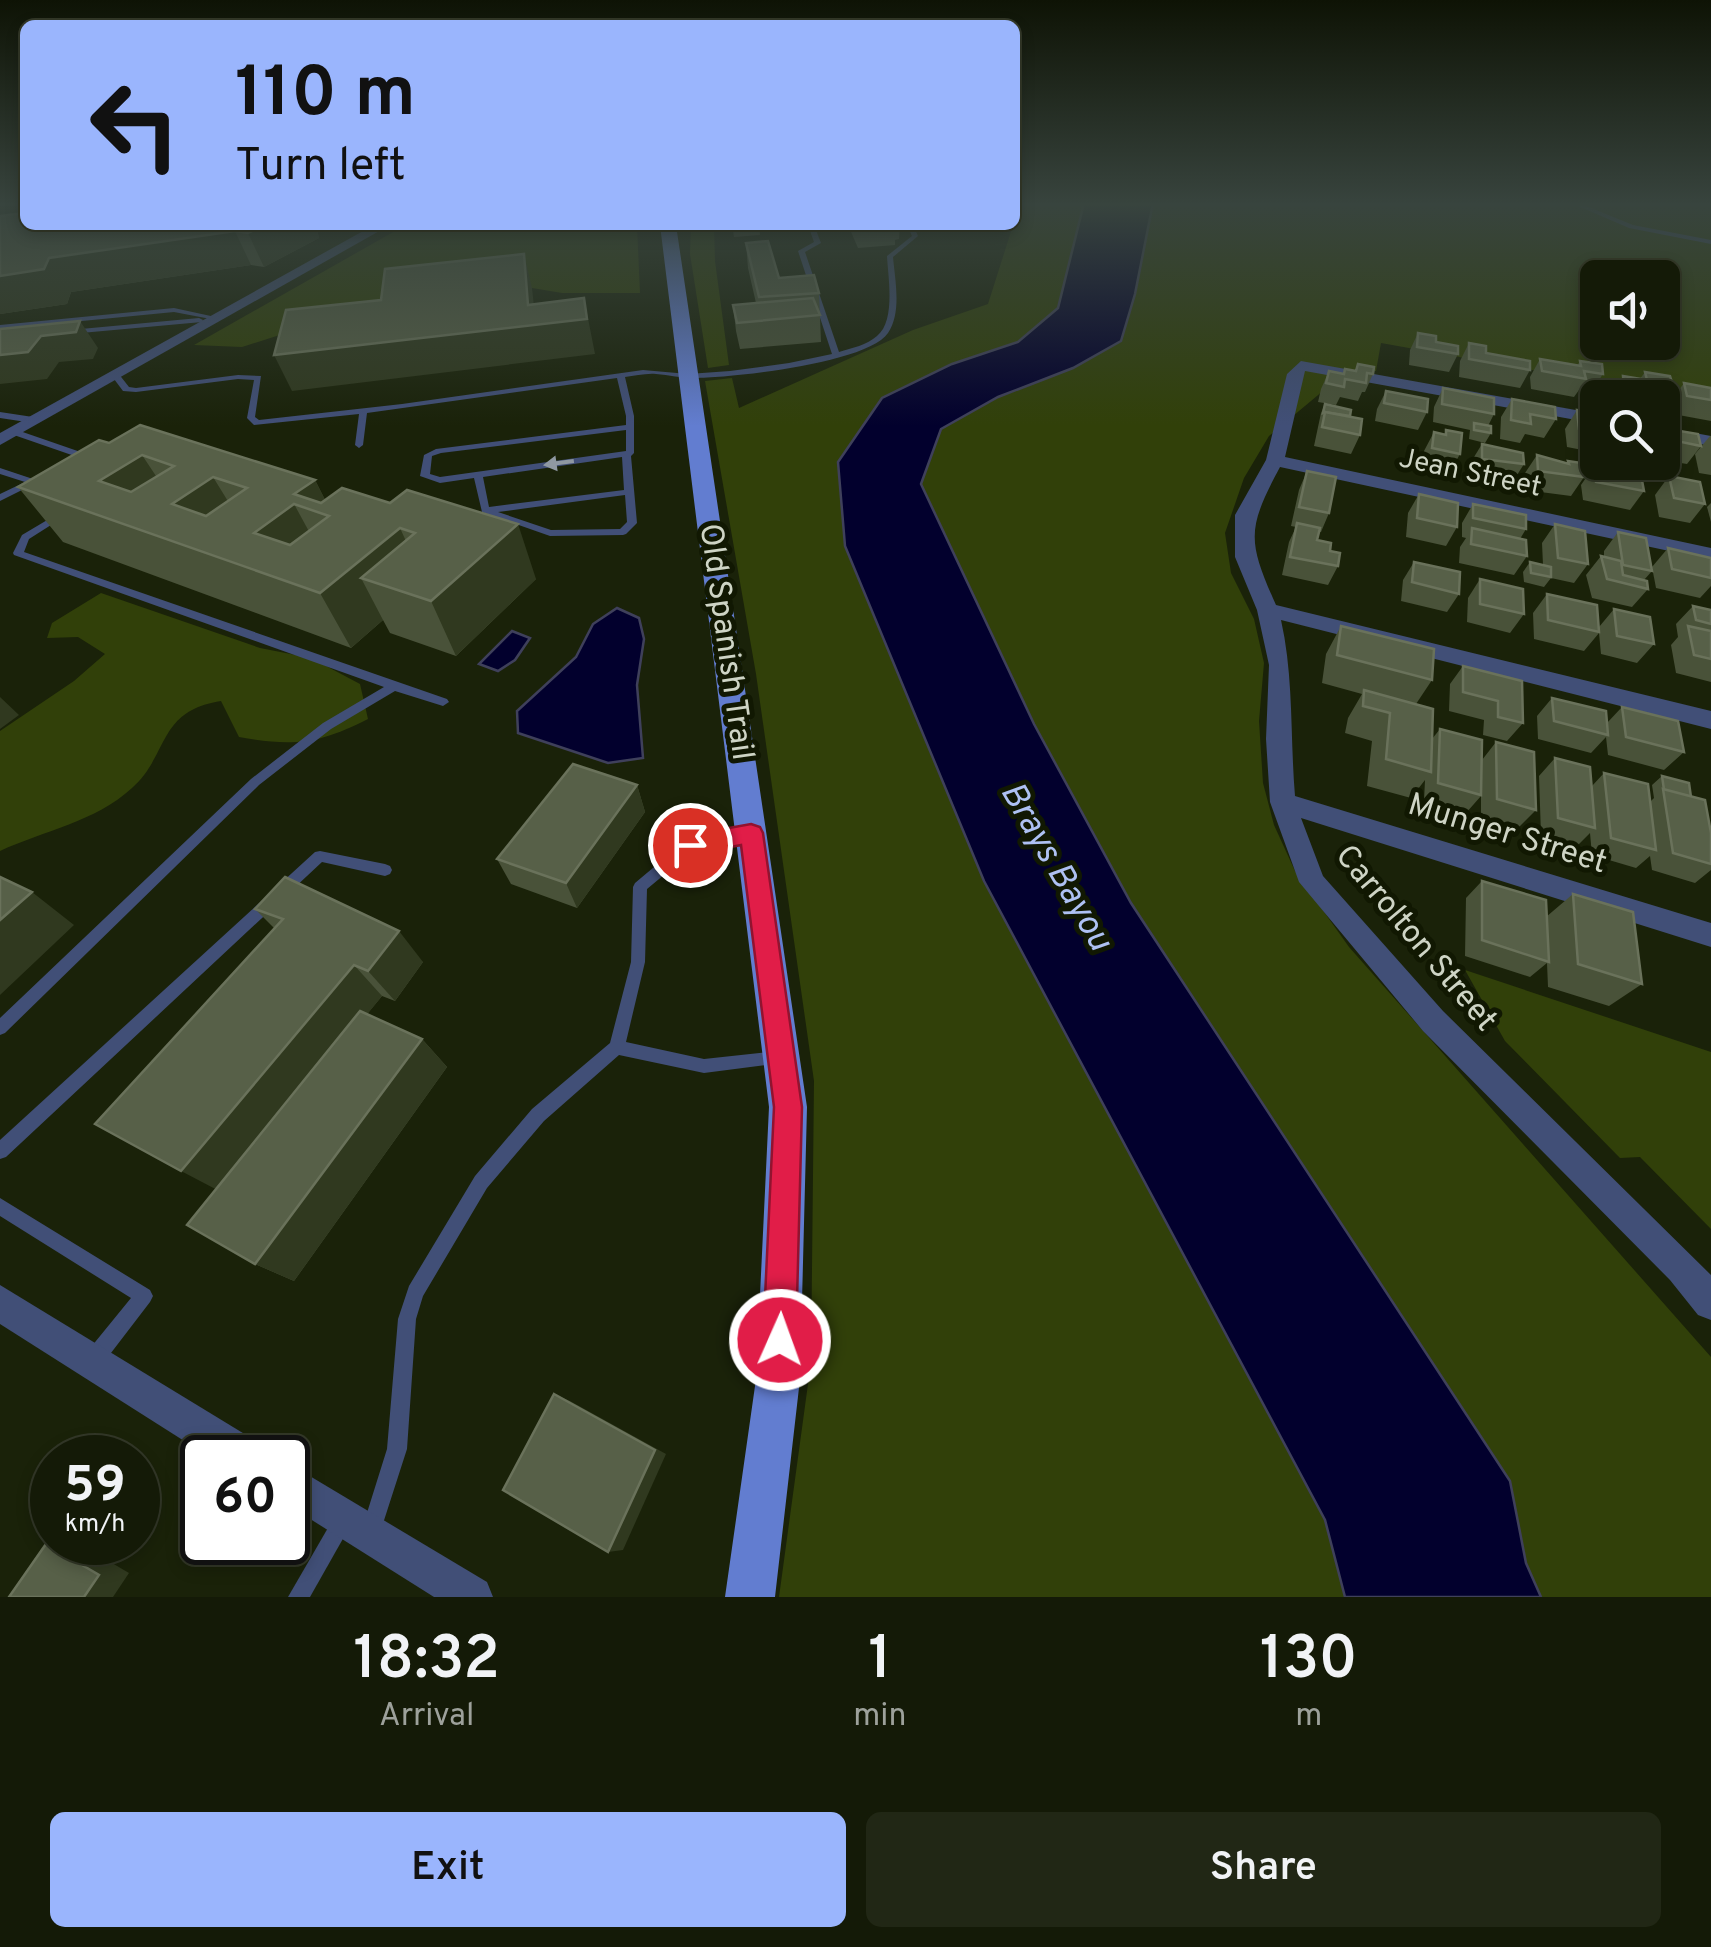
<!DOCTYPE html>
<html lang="en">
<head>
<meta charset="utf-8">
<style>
	:root { --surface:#141a07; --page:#212715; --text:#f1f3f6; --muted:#9da19b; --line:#333828; --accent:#9ab5fd }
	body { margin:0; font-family:Overpass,sans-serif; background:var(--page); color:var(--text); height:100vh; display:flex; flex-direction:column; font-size:38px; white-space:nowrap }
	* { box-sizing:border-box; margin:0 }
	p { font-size:32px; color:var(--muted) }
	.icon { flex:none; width:55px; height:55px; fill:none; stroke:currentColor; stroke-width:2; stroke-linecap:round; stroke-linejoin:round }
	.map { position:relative; height:1597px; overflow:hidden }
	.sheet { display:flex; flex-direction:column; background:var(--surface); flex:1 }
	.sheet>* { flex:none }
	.hud { position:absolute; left:20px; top:20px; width:1000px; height:210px; border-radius:15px; box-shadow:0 5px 15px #0003,0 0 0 2px var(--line); background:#9ab5fd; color:#111; overflow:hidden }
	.controls { position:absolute; left:1580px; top:260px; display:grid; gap:20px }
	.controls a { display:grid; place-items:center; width:100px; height:100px; border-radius:15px; background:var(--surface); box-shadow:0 5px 15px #0003,0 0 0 2px var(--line); font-size:50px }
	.speed { position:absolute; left:30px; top:1435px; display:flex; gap:20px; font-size:50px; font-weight:700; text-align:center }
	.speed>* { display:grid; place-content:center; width:130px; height:130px; border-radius:50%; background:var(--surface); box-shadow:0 5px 15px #0003,0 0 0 2px var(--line); line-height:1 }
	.speed small { font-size:25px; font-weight:400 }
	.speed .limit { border:5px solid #111; border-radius:15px; background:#fff; color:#111 }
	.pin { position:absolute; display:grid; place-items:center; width:85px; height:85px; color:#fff; margin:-42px; border:5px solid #fff; border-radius:50%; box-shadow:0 2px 10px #0007 }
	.me { position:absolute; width:110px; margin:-55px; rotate:2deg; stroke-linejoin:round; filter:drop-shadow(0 0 8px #0008) }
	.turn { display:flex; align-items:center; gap:35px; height:210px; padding:0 50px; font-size:45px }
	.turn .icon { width:130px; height:130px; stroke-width:2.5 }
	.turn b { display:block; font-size:70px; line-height:85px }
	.eta { display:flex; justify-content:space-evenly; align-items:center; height:170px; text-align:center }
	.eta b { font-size:60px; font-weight:600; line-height:70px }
	.action { display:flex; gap:20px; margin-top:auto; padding:20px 50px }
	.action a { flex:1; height:115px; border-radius:15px; background:var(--accent); color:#111; font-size:40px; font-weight:600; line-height:115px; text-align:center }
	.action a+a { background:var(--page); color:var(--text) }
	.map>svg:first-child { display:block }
	.green { fill:#314009; fill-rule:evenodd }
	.water { fill:#02002d; stroke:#3f405b; stroke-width:2.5 }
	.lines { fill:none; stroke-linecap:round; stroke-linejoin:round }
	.lane { fill:#414f77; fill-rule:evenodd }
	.street { fill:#414f77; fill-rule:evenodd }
	.primary { fill:#627dd0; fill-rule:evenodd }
	.wall { fill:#495239 }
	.shaded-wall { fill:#30391f }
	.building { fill:#576048; stroke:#6a725b; stroke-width:2.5; fill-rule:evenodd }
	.oneway { fill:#8f98a2 }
	.route { fill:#e11d48; stroke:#92132f; stroke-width:2.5 }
	.labels { text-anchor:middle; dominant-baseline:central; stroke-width:10; stroke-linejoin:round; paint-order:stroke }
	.far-street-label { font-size:28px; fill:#ced4c5; stroke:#111802 }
	.street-label { font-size:32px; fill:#ced4c5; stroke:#111802 }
	.water-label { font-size:35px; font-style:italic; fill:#aec1f3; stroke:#111802 }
</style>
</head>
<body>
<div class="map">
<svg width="1711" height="1597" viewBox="0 0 1711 1597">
	<rect width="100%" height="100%" fill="#1a2209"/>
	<!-- green -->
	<g class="green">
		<path d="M1020,203H1711V402L1381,343L1376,371L1348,370L1269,436L1244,478L1225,533L1231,573L1254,619L1264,663L1259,721L1263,783L1274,825L1295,871L1349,947L1711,1357V1597H779L811,1362L814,1081L756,674L705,381L732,378L739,408L913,330L988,304ZM1598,278H1662V342H1598Z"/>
		<path d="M473,225H637L640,293H562L532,288L342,315L242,347L194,345L395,231Z"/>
		<path d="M691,225H714L715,261L729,365L708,368L690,254Z"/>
		<path d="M101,593L260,648L311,658L360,684L368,719C319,744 293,747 239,737L221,701C157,711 170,754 132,788C95,822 43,831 0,851V731L74,681L105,654L78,637L47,638L52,623Z"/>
		<path d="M1465,970L1711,1052V1229L1640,1157L1620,1158L1505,1041Z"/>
	</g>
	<!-- water -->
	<g class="water">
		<path d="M1084,203H1153L1135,294L1121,341L1073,368L998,397L941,429L921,484L1034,724L1131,903L1510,1481L1526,1563L1541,1597H1345L1325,1520L984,881L845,546L838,462L882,398L952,364L1018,342L1058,308Z"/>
		<path d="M617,608L639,618L644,639L637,685L643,758L608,763L518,733L517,711L576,657L593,624Z"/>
		<path d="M512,631L530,638L515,660L498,671L479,664Z"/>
	</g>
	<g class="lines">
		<!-- lane -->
		<g class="lane">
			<path d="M1571,203H1579L1633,225L1711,240V244L1629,228Z"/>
			<path d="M808,225H814L821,243L805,252L839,352C852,348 867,345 877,336C896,321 888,277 887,256L912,236L907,225H913L918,236L893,257C895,280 902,312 888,333C868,363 732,378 695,378C681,378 669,375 656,374C646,373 635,376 625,377L634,416V453L631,456L637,523L626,534L623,535L550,536L482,512L474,478L440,483L420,476L424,455L436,449L626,425V416L617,378L367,413L363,445L359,448L355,445L359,414L254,425L247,418L254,380L238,379L136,392L123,391L111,375L118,373L129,387L136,388L238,375L261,376L255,417L259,420L402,404L643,370L688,374L730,371L789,363L832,354L798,251L814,242ZM626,430V451L440,477L430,474L432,456L441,453ZM622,457L624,490L489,507L483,477ZM625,495L627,522L620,529L551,530L498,512Z"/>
			<path d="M174,308L220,318L216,320L174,312L0,329V325Z"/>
			<path d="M199,318L203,320L202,322L70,334L66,332L70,330Z"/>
			<path d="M0,412L33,417L37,420L33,423L0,418Z"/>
			<path d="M14,429L95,457L96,459L89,461L11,434L10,432Z"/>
			<path d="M0,468L36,480L38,482L0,501V494L25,482L0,474Z"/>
			<path d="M59,513L62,514V518L29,539L24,552L447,699L449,702L443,706L395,691L331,729L259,785L5,1033L0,1035V1018L251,779L323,723L384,687L14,555L13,553L22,535Z"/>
			<path d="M749,829L754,830L755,834L754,838L694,850L647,889L645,962L626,1042L704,1059L777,1051L782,1053L785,1058L782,1063L704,1073L619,1055L544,1121L487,1188L423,1296L416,1319L407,1449L378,1539L371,1542L364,1539L361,1532L387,1449L398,1319L409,1286L475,1176L532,1109L610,1043L631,962L633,887L635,883L685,841Z"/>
			<path d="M320,851L385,864L390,866L392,870L390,874L385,876L322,862L6,1157L0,1159V1140L315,852Z"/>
			<path d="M0,1198L150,1290L153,1296L150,1302L101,1366L94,1368L87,1366L85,1359L87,1352L131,1298L0,1216Z"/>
			<path d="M343,1511L350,1514L353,1521L310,1597H288L336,1514Z"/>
		</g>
		<!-- street -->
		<g class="street">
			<path d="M374,225H390L0,445V433Z"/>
			<path d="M1301,361L1598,414V424L1305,371L1285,457L1711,548V560L1280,467C1247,529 1247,540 1276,605L1711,711V729L1281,620C1294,678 1290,737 1295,796L1711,923V947L1301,818L1323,876L1443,1011L1711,1275V1320L1698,1315L1670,1280L1423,1031L1299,882L1270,802L1266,739L1269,665L1257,610L1235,557V515L1266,460L1287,374Z"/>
			<path d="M1662,427L1711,436V446L1662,437Z"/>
			<path d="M0,1285L261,1444L266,1458H211L0,1324Z"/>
			<path d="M288,1463L487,1582L493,1597H434L288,1505Z"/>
		</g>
		<!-- primary -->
		<path class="primary" d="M660,225H676L807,1107L800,1379L775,1597H725L756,1379L769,1107Z"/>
	</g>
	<!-- wall -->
	<g class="wall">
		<path d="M0,216L316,225L319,238L264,267L251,265L71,292L67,304L0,314Z"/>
		<path d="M732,225H759L760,235L734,237Z"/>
		<path d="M848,225H900L899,239L895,240V245L858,248Z"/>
		<path d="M746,243L779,278L819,293L821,342L740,349L736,331L733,305L756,303L748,268Z"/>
		<path d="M1418,333L1458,354L1449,372L1409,365L1410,350Z"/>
		<path d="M1469,343L1486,353L1530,370L1520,388L1459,377L1460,361Z"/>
		<path d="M1540,359L1577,366L1580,361L1603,374L1591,392L1579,390L1574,397L1531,389L1530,377Z"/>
		<path d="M1358,364L1373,374L1365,392H1362L1358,401L1340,397L1336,405L1318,402L1321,389L1329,371L1343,374L1345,369L1355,371Z"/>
		<path d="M1645,372L1676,394L1684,383L1711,388V421L1673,414L1671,403L1662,413V398H1611V394L1623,376L1640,379Z"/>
		<path d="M1443,388L1494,414L1488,426L1491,433L1485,443L1469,439L1470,430L1433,422L1434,407Z"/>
		<path d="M1386,391L1427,412L1418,430L1375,421L1377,409Z"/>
		<path d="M1512,399L1556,419L1544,438L1525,434L1520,443L1500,439L1501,417Z"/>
		<path d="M1325,404L1350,416L1360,435L1351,454L1314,446L1321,413Z"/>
		<path d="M1577,410L1598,414V453L1567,447L1565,429Z"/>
		<path d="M1662,428L1701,446L1687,464L1668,461L1664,466L1646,462H1662Z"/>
		<path d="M1446,430L1460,454L1450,472L1423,467L1424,451L1434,432L1444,435Z"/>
		<path d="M1710,436H1711V475L1699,473L1695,454Z"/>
		<path d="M109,443L315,480L325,500L536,579L456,656L390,633L383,620L351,648L63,542L18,487Z"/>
		<path d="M1482,444L1524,464L1512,483L1471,478V462Z"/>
		<path d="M1537,455L1566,464L1568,461L1584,477L1571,496L1525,490V473Z"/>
		<path d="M1594,466L1644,491L1630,510L1583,500L1581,485Z"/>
		<path d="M1307,471L1329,513L1321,532H1319L1317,540L1330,551L1338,566L1328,585L1282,575L1289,542L1296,527L1291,526L1299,490Z"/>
		<path d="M1669,476L1705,504L1690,523L1659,517L1655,495Z"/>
		<path d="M1419,494L1457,527L1446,546L1406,537L1408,513Z"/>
		<path d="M1711,503V522L1707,507Z"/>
		<path d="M1473,504L1526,529L1520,539L1527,556L1514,575L1459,563L1460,547L1466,538L1462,537V523Z"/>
		<path d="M1555,524L1588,564L1574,583L1551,578L1544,587L1524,582L1523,572L1530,562L1543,565L1542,543Z"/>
		<path d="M1618,532L1652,571L1644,580L1648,589L1632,607L1592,598L1586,575L1601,556L1604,557V551Z"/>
		<path d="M1668,548L1711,558V586L1700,598L1656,588L1652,567Z"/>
		<path d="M1414,562L1459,594L1447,612L1401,601L1403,580Z"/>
		<path d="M1480,579L1524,614L1510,633L1467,622L1468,598Z"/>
		<path d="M1547,594L1599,627L1614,609L1654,644L1637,663L1601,654L1599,633L1584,651L1534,639L1533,613Z"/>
		<path d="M1693,606L1711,610V682L1676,673L1671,645L1678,637L1676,624Z"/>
		<path d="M1341,626L1432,680L1416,704L1432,739L1440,729L1482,760L1496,742L1536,810L1519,827L1481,816V796L1466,813L1424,801L1425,780L1411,798L1367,786L1372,741L1345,733L1348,718L1362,694L1322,683L1326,654Z"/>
		<path d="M1463,666L1523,723L1507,741L1483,735L1484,720L1449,711L1450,684Z"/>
		<path d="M1552,698L1607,723L1622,707L1684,752L1664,770L1608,755L1606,737L1591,753L1538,739L1537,716Z"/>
		<path d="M1555,758L1592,786L1604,773L1650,802L1654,798L1652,785L1662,776L1691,797L1711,833V870L1695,883L1652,870L1650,856L1636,868L1592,855L1590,833L1577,846L1541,835L1539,776Z"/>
		<path d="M637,785L645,812L577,908L511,884L497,859Z"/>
		<path d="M1482,881L1546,917L1573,894L1642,984L1609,1006L1548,987L1547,963L1530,977L1465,956L1466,898Z"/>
		<path d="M255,909L423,962L395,1001L382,996L367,1014L422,1039L447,1067L294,1281L255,1264L216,1189L275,929Z"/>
	</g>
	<!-- shaded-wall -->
	<g class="shaded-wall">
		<path d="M265,225H316L319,238L264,267L248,233Z"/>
		<path d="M235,231L251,265L71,292L67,304L0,314V276L49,258Z"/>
		<path d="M524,254L532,288L536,325L584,298L595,354L292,391L274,355L528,305Z"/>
		<path d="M80,321L98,348L93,359L59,362L47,379L0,384V355L41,336Z"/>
		<path d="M142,455L174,503L213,477L247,532L99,481Z"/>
		<path d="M315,480L343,535L329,516L294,494Z"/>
		<path d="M294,504L324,559L254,533Z"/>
		<path d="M518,524L536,579L456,656L431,601Z"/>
		<path d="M400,528L425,583L361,578L383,620L351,648L320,593Z"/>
		<path d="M0,697L19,715L0,729Z"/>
		<path d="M637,785L645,812L577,908L566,883Z"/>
		<path d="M32,892L74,925L0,995V920Z"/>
		<path d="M399,931L423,962L395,1001L368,971Z"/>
		<path d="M354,965L382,996L223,1193L181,1171Z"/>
		<path d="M422,1039L447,1067L294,1281L255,1264Z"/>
		<path d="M554,1394L570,1401L666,1454L623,1550L608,1552Z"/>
		<path d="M78,1543L129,1573L113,1597H84L46,1544Z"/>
	</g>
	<!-- building -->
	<g class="building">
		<path d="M25,213V225H265L248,233L235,231L49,258L44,269L0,276V216Z"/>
		<path d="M768,241L779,278L814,275L819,293L759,297L746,243Z"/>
		<path d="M524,254L528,305L584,298L587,319L274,355L286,310L381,300L385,269Z"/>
		<path d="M813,298L820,315L737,323L733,305Z"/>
		<path d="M80,321L76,332L41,336L28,352L0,355V329Z"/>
		<path d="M1418,333L1436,336V342L1458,346V354L1417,347Z"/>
		<path d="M1469,343L1486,346V353L1530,361V370L1469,359Z"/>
		<path d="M1540,359L1581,366L1580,361L1602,364L1603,374L1584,371L1586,379L1542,371Z"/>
		<path d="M1358,364L1374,367L1373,374L1367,373L1366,383L1345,379L1344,387L1326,383L1329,371L1344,374L1345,369L1356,371Z"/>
		<path d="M1645,372L1670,376L1676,395L1624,386L1623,376L1647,380Z"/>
		<path d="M1684,383L1711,388V400L1687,396Z"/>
		<path d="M1443,388L1494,398V414L1442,404Z"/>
		<path d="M1386,391L1428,399L1427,412L1384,403Z"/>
		<path d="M1512,399L1555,407L1556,419L1530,414L1531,424L1511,420Z"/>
		<path d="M1325,404L1351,410L1350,416L1325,412L1323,413Z"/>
		<path d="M1577,410L1598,414V432L1579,429Z"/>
		<path d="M1325,412L1362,419L1360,435L1322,427Z"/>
		<path d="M1474,423L1491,426V433L1474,430Z"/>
		<path d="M140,425L315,480L294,494L321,503L342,488L390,503L407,490L518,524L431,601L361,578L415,533L400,528L320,593L18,487L99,440L109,443ZM142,455L174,466L131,492L99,481ZM213,477L247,488L206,516L172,504ZM294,504L329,516L290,545L254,533Z"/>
		<path d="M1662,428L1698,434L1701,446L1677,441L1678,447L1662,444Z"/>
		<path d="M1446,430L1462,433L1460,454L1432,448L1434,432L1446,435Z"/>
		<path d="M1482,444L1523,453L1524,464L1482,459Z"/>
		<path d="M1537,455L1569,464L1568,461L1582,463L1584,477L1538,471Z"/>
		<path d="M1594,466L1641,475L1644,491L1596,482Z"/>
		<path d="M1307,471L1336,477L1329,513L1299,507Z"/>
		<path d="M1669,476L1700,482L1705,504L1674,498Z"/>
		<path d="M1419,494L1458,503L1457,527L1417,518Z"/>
		<path d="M1473,504L1526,515V529L1473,518Z"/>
		<path d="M1297,523L1320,528L1317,540L1331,543L1330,551L1340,553L1338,566L1290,557Z"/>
		<path d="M1555,524L1585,531L1588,564L1558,558Z"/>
		<path d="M1472,528L1526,540L1527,556L1471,544Z"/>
		<path d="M1618,532L1646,538L1652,571L1623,565Z"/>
		<path d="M1668,548L1711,558V578L1672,569Z"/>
		<path d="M1601,556L1621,561L1623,575L1647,581L1648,589L1607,579Z"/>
		<path d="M1414,562L1460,572L1459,594L1412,582Z"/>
		<path d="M1530,562L1551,567V577L1531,573Z"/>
		<path d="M1480,579L1523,589L1524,614L1480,604Z"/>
		<path d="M1547,594L1597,605L1599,632L1548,620Z"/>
		<path d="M1693,606L1711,610V624L1696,620Z"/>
		<path d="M1614,609L1650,617L1654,644L1617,636Z"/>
		<path d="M1341,626L1434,649L1432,680L1337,655Z"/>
		<path d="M1688,626L1711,631V659L1694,655Z"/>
		<path d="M1463,666L1522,681L1523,723L1498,717V701L1463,692Z"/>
		<path d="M1364,690L1433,709L1431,772L1386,759L1390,713L1363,706Z"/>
		<path d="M1552,698L1606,711L1608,735L1554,721Z"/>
		<path d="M1622,707L1678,721L1684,752L1626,737Z"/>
		<path d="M1440,729L1482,740L1481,795L1438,783Z"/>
		<path d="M1496,742L1534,752L1536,810L1497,799Z"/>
		<path d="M1555,758L1590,767L1595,828L1558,818Z"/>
		<path d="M573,764L637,785L566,883L497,859Z"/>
		<path d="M1604,773L1648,784L1656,850L1611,838Z"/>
		<path d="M1662,776L1689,783L1691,797L1664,790Z"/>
		<path d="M1663,789L1705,800L1711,833V864L1673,853Z"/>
		<path d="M0,877L32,892L0,920Z"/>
		<path d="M285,877L399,931L368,971L354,965L181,1171L95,1124L283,919L255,909Z"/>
		<path d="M1482,881L1546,900L1549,962L1482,940Z"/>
		<path d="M1573,894L1633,912L1642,984L1578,964Z"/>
		<path d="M360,1011L422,1039L255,1264L187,1225Z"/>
		<path d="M554,1394L655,1450L608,1552L503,1490Z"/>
		<path d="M46,1544L99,1575L84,1597H9Z"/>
	</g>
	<!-- one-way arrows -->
	<defs><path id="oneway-solid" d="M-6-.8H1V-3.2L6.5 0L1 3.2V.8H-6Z" transform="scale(2.5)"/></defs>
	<use class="oneway" href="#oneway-solid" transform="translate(559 463) rotate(172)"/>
	<!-- sky -->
	<linearGradient id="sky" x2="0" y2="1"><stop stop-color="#0e1305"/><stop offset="0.48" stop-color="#38443e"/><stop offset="1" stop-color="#38443e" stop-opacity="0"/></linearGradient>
	<rect width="1711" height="426" fill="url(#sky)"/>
	<!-- route -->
	<path class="route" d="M751,824L760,827L763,833L802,1107L796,1340L791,1352L780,1357L768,1352L763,1340L774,1107L741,845L690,855L682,852L678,845L682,838L690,835Z"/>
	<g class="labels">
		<!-- far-street labels -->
		<g class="far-street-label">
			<text transform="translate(1470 474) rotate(12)">Jean Street</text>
		</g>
		<!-- street labels -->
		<g class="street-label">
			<text transform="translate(725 642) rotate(82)">Old Spanish Trail</text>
			<text transform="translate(1507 835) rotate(17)">Munger Street</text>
			<text transform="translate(1415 939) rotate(50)">Carrolton Street</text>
		</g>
		<!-- water labels -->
		<g class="water-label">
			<text transform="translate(1055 867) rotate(60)">Brays Bayou</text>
		</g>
	</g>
</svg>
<div class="controls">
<a><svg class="icon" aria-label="sound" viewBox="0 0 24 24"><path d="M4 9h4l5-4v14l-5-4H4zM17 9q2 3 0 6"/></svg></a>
<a><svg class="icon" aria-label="search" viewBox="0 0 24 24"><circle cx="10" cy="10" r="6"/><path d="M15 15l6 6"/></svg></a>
</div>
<div class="speed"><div>59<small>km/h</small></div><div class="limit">60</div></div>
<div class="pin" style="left:690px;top:845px;background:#d93025"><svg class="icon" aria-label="arrive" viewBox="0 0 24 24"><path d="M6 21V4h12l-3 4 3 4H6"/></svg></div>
<svg class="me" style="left:780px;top:1340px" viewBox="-20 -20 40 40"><circle r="17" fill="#e11d48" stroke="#fff" stroke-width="3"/><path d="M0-11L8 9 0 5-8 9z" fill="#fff"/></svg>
<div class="hud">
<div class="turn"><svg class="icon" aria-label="left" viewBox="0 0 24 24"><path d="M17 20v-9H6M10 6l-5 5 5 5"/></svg><div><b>110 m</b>Turn left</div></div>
</div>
</div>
<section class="sheet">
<div class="eta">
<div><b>18:32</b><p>Arrival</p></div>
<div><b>1</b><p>min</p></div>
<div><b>130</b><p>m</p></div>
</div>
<div class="action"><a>Exit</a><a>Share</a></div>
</section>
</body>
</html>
